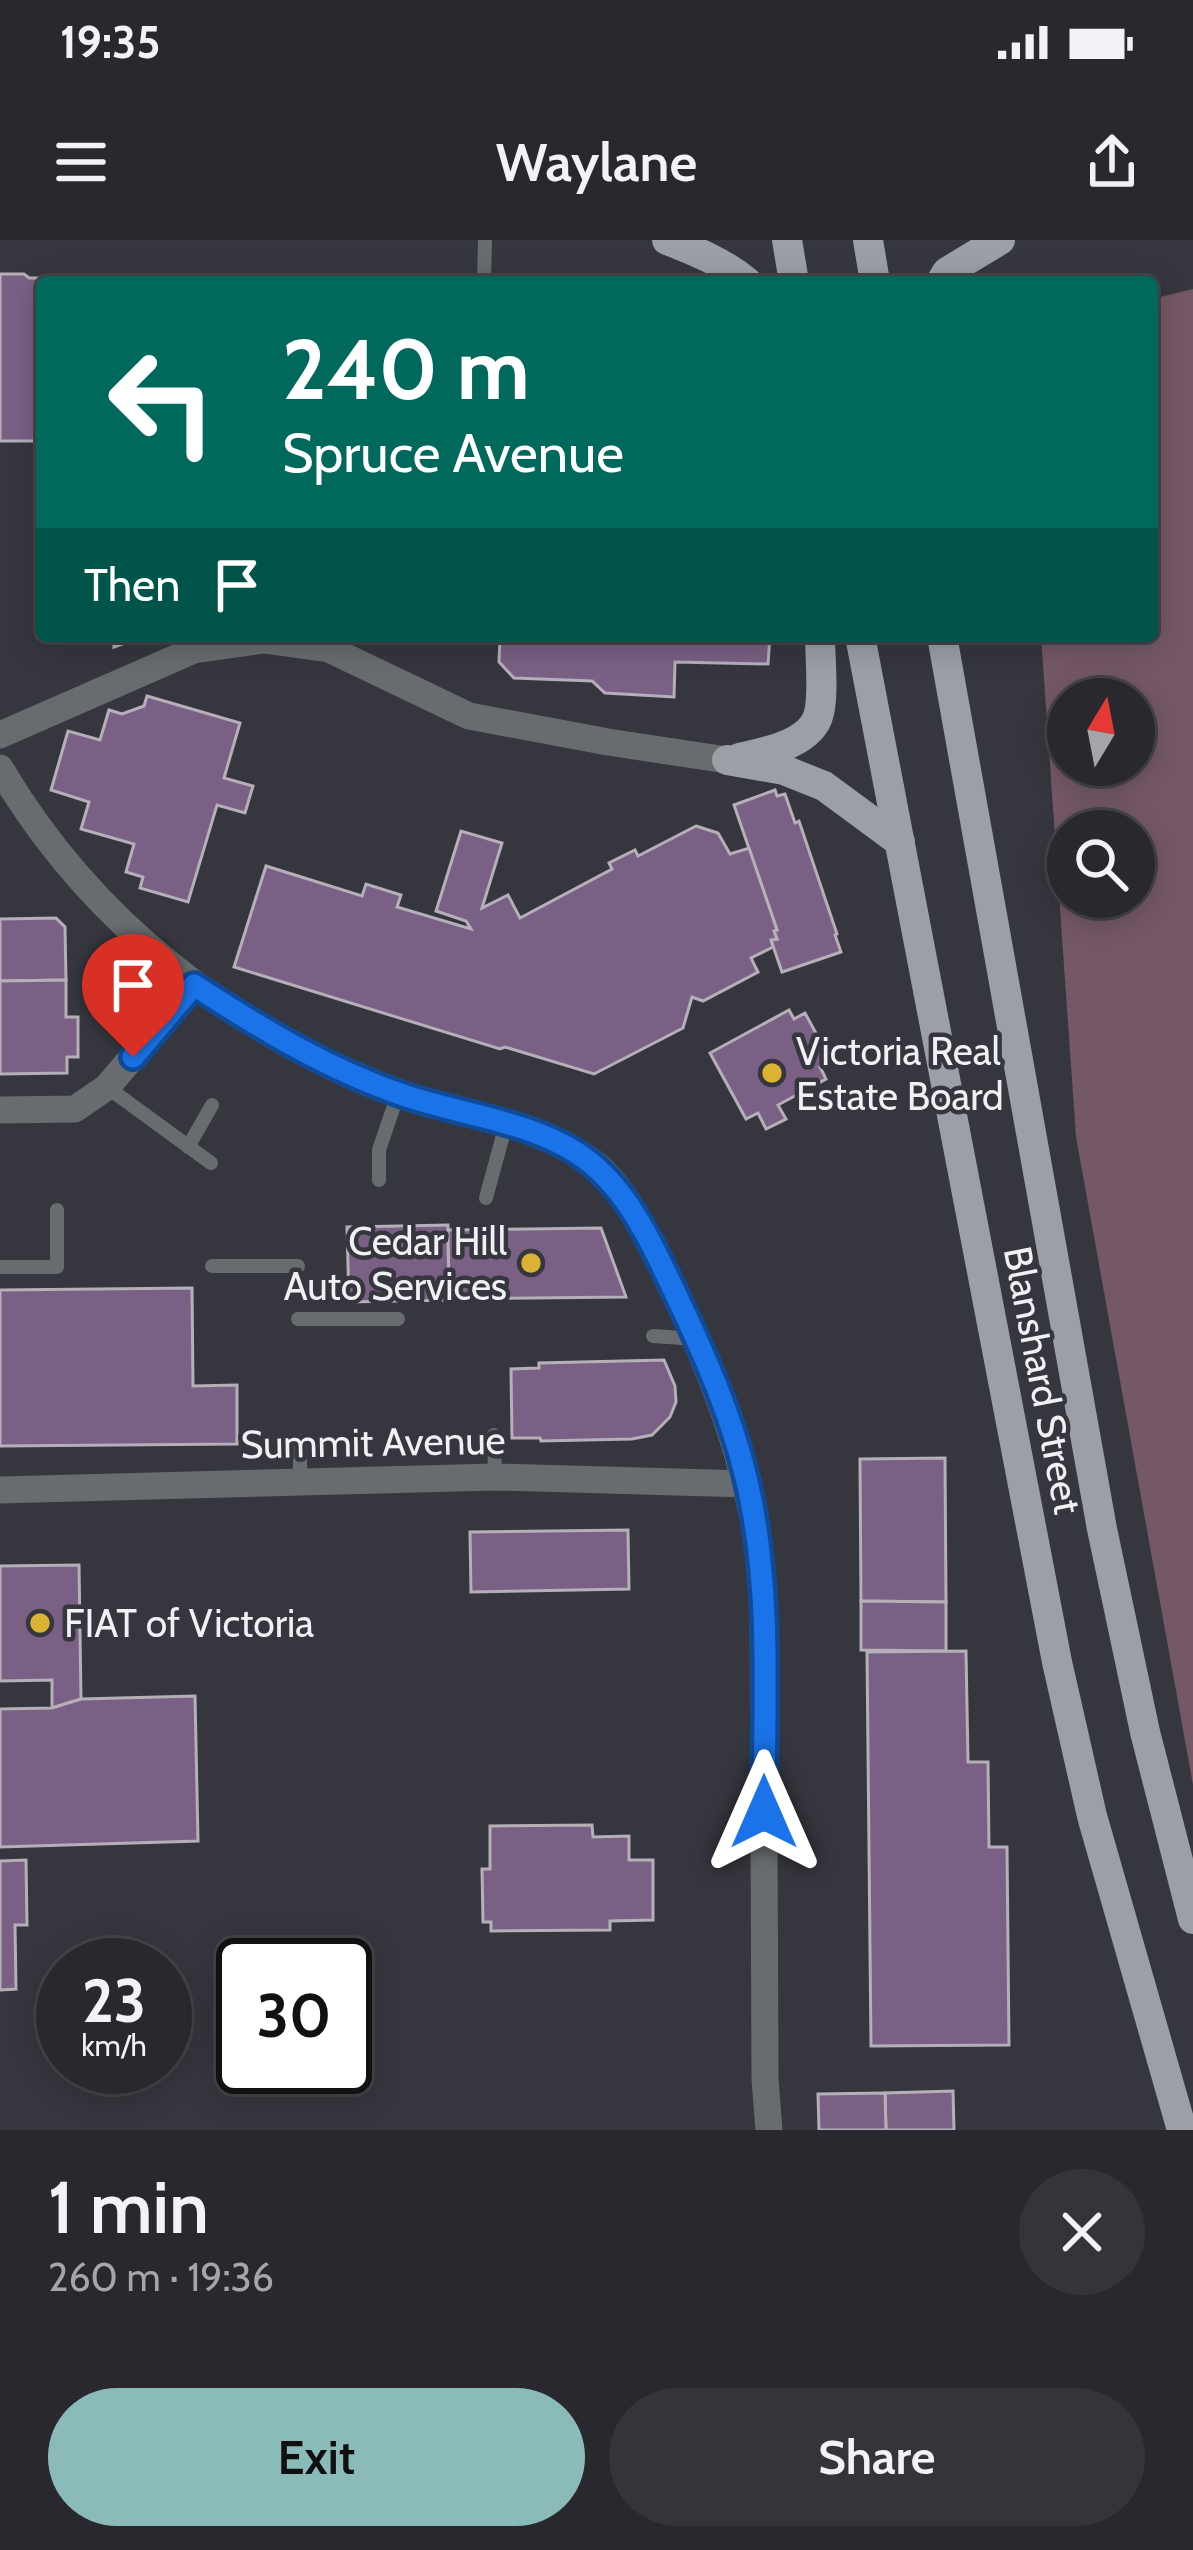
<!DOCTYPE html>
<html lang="en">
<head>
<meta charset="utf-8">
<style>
	:root { --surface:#28282e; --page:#34343a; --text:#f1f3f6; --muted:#a5a6aa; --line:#44444a; --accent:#8bbbb9 }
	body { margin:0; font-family:Cabin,sans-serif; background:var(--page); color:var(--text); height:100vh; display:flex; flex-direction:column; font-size:45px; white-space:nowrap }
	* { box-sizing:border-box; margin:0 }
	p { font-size:39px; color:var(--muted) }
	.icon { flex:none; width:66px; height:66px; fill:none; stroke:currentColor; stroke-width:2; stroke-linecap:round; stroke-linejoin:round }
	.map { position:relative; height:1890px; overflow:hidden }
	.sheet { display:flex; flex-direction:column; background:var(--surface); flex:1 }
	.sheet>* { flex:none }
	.banner { position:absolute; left:36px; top:36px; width:1122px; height:366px; border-radius:12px; box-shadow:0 6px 30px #0003,0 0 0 3px var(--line); background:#00695c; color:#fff; overflow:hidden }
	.needle { width:78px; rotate:10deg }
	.fabs { position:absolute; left:1047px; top:438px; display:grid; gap:24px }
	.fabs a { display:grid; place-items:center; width:108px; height:108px; border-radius:50%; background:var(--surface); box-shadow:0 6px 30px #0003,0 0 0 3px var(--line); font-size:60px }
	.speed { position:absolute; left:36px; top:1698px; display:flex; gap:24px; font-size:60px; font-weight:700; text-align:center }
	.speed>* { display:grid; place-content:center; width:156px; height:156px; border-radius:50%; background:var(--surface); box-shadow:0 6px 30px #0003,0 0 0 3px var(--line); line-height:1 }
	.speed small { font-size:30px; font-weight:400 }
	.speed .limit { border:6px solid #111; border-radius:18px; background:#fff; color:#111 }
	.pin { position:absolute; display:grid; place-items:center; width:102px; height:102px; color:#fff; margin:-123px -51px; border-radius:50% 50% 50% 0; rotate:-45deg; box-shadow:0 0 12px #0007 }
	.pin .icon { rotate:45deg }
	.me { position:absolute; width:132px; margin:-66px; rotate:0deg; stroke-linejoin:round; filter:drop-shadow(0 0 9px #0008) }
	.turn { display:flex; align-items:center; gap:42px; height:252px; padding:0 48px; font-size:54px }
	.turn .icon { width:156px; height:156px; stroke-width:2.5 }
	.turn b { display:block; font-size:84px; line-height:102px }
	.then { display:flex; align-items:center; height:114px; padding:0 48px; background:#0003; gap:24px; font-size:45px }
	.round { display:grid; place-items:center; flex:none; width:126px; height:126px; border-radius:63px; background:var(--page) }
	.headline { display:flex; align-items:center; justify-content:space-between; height:204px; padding:0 48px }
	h1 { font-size:72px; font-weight:600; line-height:90px }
	.cta { display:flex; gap:24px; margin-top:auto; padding:24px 48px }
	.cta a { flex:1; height:138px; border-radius:72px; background:var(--accent); color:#111; font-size:48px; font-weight:600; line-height:138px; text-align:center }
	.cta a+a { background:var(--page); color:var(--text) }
	.status { display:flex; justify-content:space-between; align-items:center; height:84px; padding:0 60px; background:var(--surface); direction:ltr }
	.status svg { height:33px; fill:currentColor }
	header { display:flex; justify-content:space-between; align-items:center; height:156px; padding:0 48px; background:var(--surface); font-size:54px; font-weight:600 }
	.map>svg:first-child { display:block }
	.green { fill:#745865; fill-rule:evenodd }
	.building { fill:#7a6084; stroke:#b5afb8; stroke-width:3 }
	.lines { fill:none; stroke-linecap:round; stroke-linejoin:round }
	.lane { stroke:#696c6f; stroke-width:14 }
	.street { stroke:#696c6f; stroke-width:27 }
	.primary { stroke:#9aa0a6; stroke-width:30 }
	.route-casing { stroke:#114b97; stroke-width:30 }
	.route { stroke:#1a73e8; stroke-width:21 }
	.poi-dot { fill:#dbb233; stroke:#36363e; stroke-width:4.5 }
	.labels { text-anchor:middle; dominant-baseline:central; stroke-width:9; stroke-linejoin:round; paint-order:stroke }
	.poi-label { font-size:39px; fill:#f0f0f5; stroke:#36363e; text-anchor:start }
	.street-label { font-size:39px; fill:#f0f0f5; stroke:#36363e }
</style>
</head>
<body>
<div class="status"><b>19:35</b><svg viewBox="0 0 49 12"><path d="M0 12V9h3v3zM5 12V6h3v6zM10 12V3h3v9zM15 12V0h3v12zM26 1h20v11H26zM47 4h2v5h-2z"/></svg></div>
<header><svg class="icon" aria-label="menu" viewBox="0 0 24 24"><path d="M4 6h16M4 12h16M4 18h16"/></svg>Waylane<svg class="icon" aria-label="share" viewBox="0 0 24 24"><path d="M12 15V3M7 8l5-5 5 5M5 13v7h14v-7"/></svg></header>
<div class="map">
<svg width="1193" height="1890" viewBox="0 0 1193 1890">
	<rect width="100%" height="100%" fill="#36363e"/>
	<!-- green -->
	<path class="green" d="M1193,49V1545L1076,897L1041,396H1152V59ZM1068,459H1134V525H1068ZM1134,591V657H1068V591Z"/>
	<!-- building -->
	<g class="building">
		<path d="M0,34H24L29,38H66V42H42V201H0Z"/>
		<path d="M114,396H144L114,407Z"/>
		<path d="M500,396H770L768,424L675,422L674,457L605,453L592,441L514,438L499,422Z"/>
		<path d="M147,456L240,483L224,538L253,546L245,573L217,565L188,662L140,648L143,637L126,632L134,604L81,589L89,562L51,550L68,491L100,500L109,470L122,474L144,466Z"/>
		<path d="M775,550L777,556L785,554L795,583L799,581L837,694L835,695L841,712L782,732L771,700L777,699L774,691L777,690L734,565Z"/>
		<path d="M696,586L718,593L730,614L749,608L777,690L774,691L777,699L771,700L773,707L751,718L758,732L703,761L692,757L683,788L594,834L505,807L500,809L234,727L266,626L362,656L366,644L401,655L397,667L471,689L466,681L436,671L461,591L502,603L482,668L508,655L520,678L612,629L609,623L635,610L638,616Z"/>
		<path d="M56,678L65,687L66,740L0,741V679Z"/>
		<path d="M66,740V777H78V817H67V833L0,834V741Z"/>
		<path d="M789,770L794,779L805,773L831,821L820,827L826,839L778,865L786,879L766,889L758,873L746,879L710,813Z"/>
		<path d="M448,985L449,1060L349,1062L347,987Z"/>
		<path d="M601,988L626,1057L449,1059L448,990Z"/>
		<path d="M192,1048L193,1146L237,1145V1204L0,1206V1050Z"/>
		<path d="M664,1120L675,1146L676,1162L670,1177L652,1195L632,1199L541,1201L540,1198H512L511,1129L539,1128V1123Z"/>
		<path d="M945,1218L946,1362L861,1361L860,1219Z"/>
		<path d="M628,1290L629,1349L471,1352L470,1292Z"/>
		<path d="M79,1325L81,1459L52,1468V1440L0,1441V1326Z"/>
		<path d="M861,1361L946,1362V1411L861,1410Z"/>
		<path d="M966,1411L968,1522H988L989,1607H1007L1009,1805L871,1806L867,1412Z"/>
		<path d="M195,1456L198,1601L0,1607V1469L52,1468L81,1459Z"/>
		<path d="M592,1585L593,1597L629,1596V1620H653V1680L610,1681V1690L491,1691V1682H483L482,1629H490V1586Z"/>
		<path d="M26,1620L27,1685H15L16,1749L0,1750V1621Z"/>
		<path d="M953,1851L954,1890H886L885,1853Z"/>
		<path d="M885,1853L886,1890H819L818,1854Z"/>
	</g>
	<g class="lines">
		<!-- lane -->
		<g class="lane">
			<path d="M484,42L485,0"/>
			<path d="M107,847L211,923"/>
			<path d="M188,907L212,865"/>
			<path d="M379,940V910L398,854"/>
			<path d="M486,958L506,884"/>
			<path d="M212,1026H298"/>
			<path d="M0,1027H57V970"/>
			<path d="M298,1079H398"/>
			<path d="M653,1096L697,1099"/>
			<path d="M494,1195L495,1237"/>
			<path d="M300,1201V1241"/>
		</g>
		<!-- street -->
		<g class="street">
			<path d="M0,495L194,410L264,400L329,409L469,476L608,502L727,520"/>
			<path d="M0,528C89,680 235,795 400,854C460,875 557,886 603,931C633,961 650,1002 668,1039C717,1143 753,1235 763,1350L765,1839L769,1890"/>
			<path d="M0,870L75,869L107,847L194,745"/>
			<path d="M0,1250L495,1237L748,1244"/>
		</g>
		<!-- primary -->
		<g class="primary">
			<path d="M667,0C695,11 723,22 747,42"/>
			<path d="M787,0L794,42"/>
			<path d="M868,0L875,42"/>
			<path d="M941,42L947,32L1000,0"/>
			<path d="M860,396L1057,1422L1092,1576L1182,1890"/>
			<path d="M942,396L1102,1289L1145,1492L1193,1679"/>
			<path d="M739,518C765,512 812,504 819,473C824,452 820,418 820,396"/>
			<path d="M727,520L784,530L824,546L900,602"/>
		</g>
	</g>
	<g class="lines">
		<!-- route casing -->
		<g class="route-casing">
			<path id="route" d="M133,817L194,745C260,788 327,829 403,855C456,873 518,880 567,907C620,936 645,990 670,1042C701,1107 732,1175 748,1246C772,1352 764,1464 764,1572"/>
		</g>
		<!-- route -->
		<use href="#route" class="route"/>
	</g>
	<!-- markers -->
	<g class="poi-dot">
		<circle cx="772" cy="833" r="12"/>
		<circle cx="531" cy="1023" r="12"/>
		<circle cx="40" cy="1383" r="12"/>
	</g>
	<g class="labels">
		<!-- poi labels -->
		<g class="poi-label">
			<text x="796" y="811">Victoria Real<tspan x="796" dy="45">Estate Board</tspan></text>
			<text x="507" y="1001" text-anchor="end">Cedar Hill<tspan x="507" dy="45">Auto Services</tspan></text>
			<text x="64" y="1383">FIAT of Victoria</text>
		</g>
		<!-- street labels -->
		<g class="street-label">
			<text transform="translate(1043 1140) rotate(79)">Blanshard Street</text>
			<text transform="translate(373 1202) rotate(-1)">Summit Avenue</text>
		</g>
	</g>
</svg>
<div class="fabs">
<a><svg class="needle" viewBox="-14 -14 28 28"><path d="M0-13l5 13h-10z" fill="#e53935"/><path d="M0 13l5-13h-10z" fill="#a5a6aa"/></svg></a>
<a><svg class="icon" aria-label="search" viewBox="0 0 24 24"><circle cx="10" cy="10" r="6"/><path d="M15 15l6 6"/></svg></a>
</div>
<div class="speed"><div>23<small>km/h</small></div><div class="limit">30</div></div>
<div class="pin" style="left:133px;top:817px;background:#d93025"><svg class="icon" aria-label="arrive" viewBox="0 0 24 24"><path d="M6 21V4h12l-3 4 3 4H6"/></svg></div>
<svg class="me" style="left:764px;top:1572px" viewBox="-20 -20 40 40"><path d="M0-17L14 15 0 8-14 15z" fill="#1a73e8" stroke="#fff" stroke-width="4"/></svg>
<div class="banner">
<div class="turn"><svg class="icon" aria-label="left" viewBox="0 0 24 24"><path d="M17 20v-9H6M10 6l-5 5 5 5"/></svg><div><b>240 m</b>Spruce Avenue</div></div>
<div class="then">Then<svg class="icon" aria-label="arrive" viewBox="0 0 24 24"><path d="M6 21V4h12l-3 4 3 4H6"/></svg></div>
</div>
</div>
<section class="sheet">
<div class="headline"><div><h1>1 min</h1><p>260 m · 19:36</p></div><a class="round"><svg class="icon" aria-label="close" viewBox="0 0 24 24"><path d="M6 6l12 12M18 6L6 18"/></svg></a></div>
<div class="cta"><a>Exit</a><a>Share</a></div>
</section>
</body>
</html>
